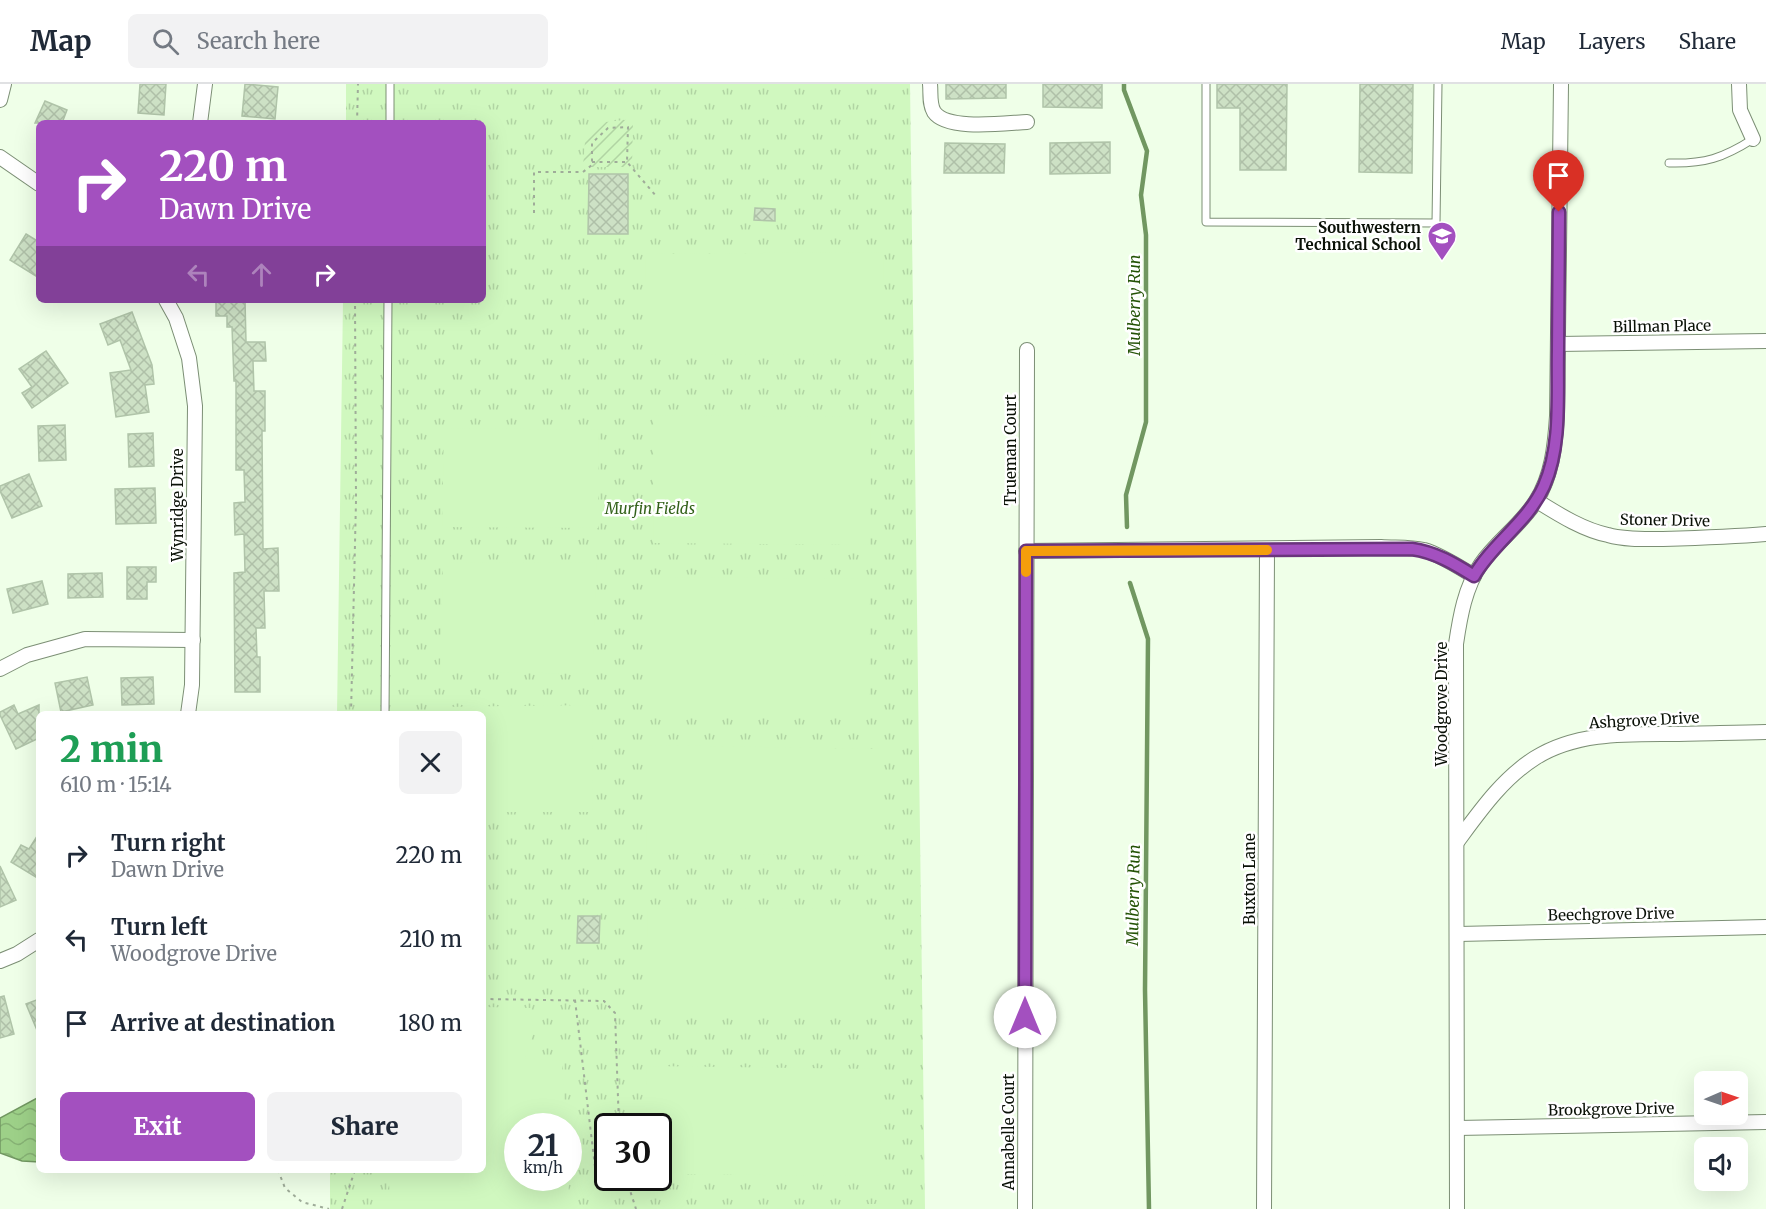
<!DOCTYPE html>
<html lang="en">
<head>
<meta charset="utf-8">
<style>
	:root { --surface:#fff; --page:#f2f2f3; --text:#1f2937; --muted:#747a83; --line:#e0e1e3; --accent:#a350bf }
	body { margin:0; font-family:Merriweather,serif; background:var(--page); color:var(--text); height:100vh; display:flex; flex-direction:column; font-size:22px; white-space:nowrap }
	* { box-sizing:border-box; margin:0 }
	p { font-size:20px; color:var(--muted) }
	.icon { flex:none; width:33px; height:33px; fill:none; stroke:currentColor; stroke-width:2; stroke-linecap:round; stroke-linejoin:round }
	.map { position:relative; flex:1; overflow:hidden }
	.sheet { position:absolute; left:36px; top:627px; width:450px; height:462px; display:flex; flex-direction:column; background:var(--surface); border-radius:9px; box-shadow:0 6px 24px #0002 }
	.sheet>* { flex:none }
	.hud { position:absolute; left:36px; top:36px; width:450px; height:183px; border-radius:9px; box-shadow:0 6px 24px #0002; background:#a350bf; color:#fff; overflow:hidden }
	.needle { width:39px; rotate:88deg }
	.buttons { position:absolute; left:1694px; top:987px; display:grid; gap:12px }
	.buttons a { display:grid; place-items:center; width:54px; height:54px; border-radius:9px; background:var(--surface); box-shadow:0 6px 24px #0002; font-size:30px }
	.speed { position:absolute; left:504px; top:1029px; display:flex; gap:12px; font-size:30px; font-weight:700; text-align:center }
	.speed>* { display:grid; place-content:center; width:78px; height:78px; border-radius:50%; background:var(--surface); box-shadow:0 6px 24px #0002; line-height:1 }
	.speed small { font-size:15px; font-weight:400 }
	.speed .limit { border:3px solid #111; border-radius:9px; background:#fff; color:#111 }
	.pin { position:absolute; display:grid; place-items:center; width:51px; height:51px; color:#fff; margin:-62px -26px; border-radius:50% 50% 50% 0; rotate:-45deg; box-shadow:0 0 6px #0007 }
	.pin .icon { rotate:45deg }
	.me { position:absolute; width:66px; margin:-33px; rotate:0deg; stroke-linejoin:round; filter:drop-shadow(0 0 4px #0008) }
	.turn { display:flex; align-items:center; gap:21px; height:126px; padding:0 24px; font-size:27px }
	.turn .icon { width:78px; height:78px; stroke-width:2.5 }
	.turn b { display:block; font-size:42px; line-height:51px }
	.lanes { display:flex; align-items:center; height:57px; padding:0 24px; background:#0003; justify-content:center; gap:30px; direction:ltr }
	.lanes .off { opacity:.35 }
	.round { display:grid; place-items:center; flex:none; width:63px; height:63px; border-radius:9px; background:var(--page) }
	.headline { display:flex; align-items:center; justify-content:space-between; height:102px; padding:0 24px }
	h1 { font-size:36px; font-weight:800; line-height:45px; color:#1e9e55 }
	.action { display:flex; gap:12px; margin-top:auto; padding:12px 24px }
	.action a { flex:1; height:69px; border-radius:9px; background:var(--accent); color:#fff; font-size:24px; font-weight:800; line-height:69px; text-align:center }
	.action a+a { background:var(--page); color:var(--text) }
	ul { padding:0; list-style:none }
	li { display:flex; align-items:center; gap:18px; height:84px; padding:0 24px }
	li div { flex:1 }
	li b { display:block; font-size:22px }
	li em { font-style:normal }
	header { display:flex; align-items:center; gap:36px; box-sizing:border-box; height:84px; padding:0 30px; background:var(--surface); border-bottom:2px solid var(--line) }
	header strong { font-size:28px }
	nav { display:flex; gap:33px; margin-inline-start:auto; font-size:21px }
	.search { width:420px; height:54px; background:var(--page); display:flex; align-items:center; gap:15px; box-sizing:border-box; padding:0 21px; border-radius:9px; color:var(--muted); font-size:22px }
	.map>svg:first-child { display:block }
	.park { fill:url(#park-tufts); fill-rule:evenodd }
	.garden { fill:url(#garden-furrows) }
	.pitch { fill:#d0f8bf }
	.water { fill:url(#water-waves); stroke:#719761; stroke-width:1.5 }
	.lines { fill:none; stroke-linecap:round; stroke-linejoin:round }
	.stream { stroke:#719761; stroke-width:4.5 }
	.building { fill:url(#building-cross-hatch); stroke:#b0c4a9; stroke-width:1.5 }
	.service-casing { stroke:#7c8f75; stroke-width:9 }
	.minor-casing { stroke:#7c8f75; stroke-width:16 }
	.path { stroke:#9fac99; stroke-width:2; stroke-dasharray:3 4.5; stroke-linecap:butt }
	.service { stroke:#fff; stroke-width:7 }
	.minor { stroke:#fff; stroke-width:14 }
	.route-casing { stroke:#6a347c; stroke-width:15 }
	.route { stroke:#a350bf; stroke-width:10 }
	.slow { stroke:#f59e0b; stroke-width:10 }
	.labels { text-anchor:middle; dominant-baseline:central; stroke-width:5; stroke-linejoin:round; paint-order:stroke }
	.poi-label { font-size:15px; font-weight:bold; fill:#0a1107; stroke:#fff; text-anchor:end }
	.street-label { font-size:15px; fill:#0a1107; stroke:#fff }
	.park-label { font-size:15px; font-style:italic; fill:#326119; stroke:#fff }
	.water-label { font-size:16px; font-style:italic; fill:#245306; stroke:#fff }
</style>
</head>
<body>
<header>
<strong>Map</strong>
<div class="search"><svg class="icon" aria-label="search" viewBox="0 0 24 24"><circle cx="10" cy="10" r="6"/><path d="M15 15l6 6"/></svg>Search here</div>
<nav><a>Map</a><a>Layers</a><a>Share</a></nav>
</header>
<div class="map">
<svg width="1766" height="1125" viewBox="0 0 1766 1125">
	<defs>
		<pattern id="park-tufts" width="24" height="20" patternUnits="userSpaceOnUse" patternTransform="scale(1.5)"><rect width="24" height="20" fill="#d0f8bf"/><path d="M3 7l-1-3M5 7V3M7 7l1-3M15 17l-1-3M17 17v-4M19 17l1-3" fill="none" stroke="#b1d4a3"/></pattern>
		<pattern id="garden-furrows" width="10" height="10" patternUnits="userSpaceOnUse" patternTransform="scale(1.5)"><rect width="10" height="10" fill="#d0f8bf"/><path d="M-1 1l2-2M0 10L10 0M9 11l2-2" fill="none" stroke="#b1d4a3"/></pattern>
		<pattern id="water-waves" width="16" height="10" patternUnits="userSpaceOnUse" patternTransform="scale(1.5)"><rect width="16" height="10" fill="#9dd088"/><path d="M0 5q4-4 8 0t8 0" fill="none" stroke="#86b274"/></pattern>
		<pattern id="building-cross-hatch" width="8" height="8" patternUnits="userSpaceOnUse" patternTransform="scale(1.5)"><rect width="8" height="8" fill="#cde1c5"/><path d="M0 0l8 8M0 8l8-8" fill="none" stroke="#afc0a8"/></pattern>
	</defs>
	<rect width="100%" height="100%" fill="#efffe8"/>
	<!-- park -->
	<path class="park" d="M346,0H910L925,1125H330V1086H483V630H337L343,216H483V39H346ZM518,1042H568V1094H518ZM608,1042H658V1094H608Z"/>
	<!-- garden -->
	<path class="garden" d="M633,35L632,83H583L585,58L606,38Z"/>
	<!-- pitch -->
	<g class="pitch">
		<path d="M884,168L883,270L646,271L645,170Z"/>
		<path d="M654,331L871,333L870,461L653,459Z"/>
		<path d="M444,344L599,346L598,444L442,443Z"/>
		<path d="M443,478L597,479L593,590L440,587Z"/>
		<path d="M649,493L869,495V628H649Z"/>
		<path d="M593,621L592,728H483V630H440V623Z"/>
		<path d="M647,661L881,665V772L646,769Z"/>
		<path d="M647,824L881,825V929H648Z"/>
		<path d="M483,923L531,924L533,949L525,974L562,977L565,1042H518V1094H568L570,1125H392L389,1101L392,1086H483Z"/>
		<path d="M647,982L881,985L880,1092L659,1090L658,1042H646Z"/>
		<path d="M893,1119V1125H768Z"/>
	</g>
	<!-- water -->
	<path class="water" d="M39,1013V1078L22,1077L0,1069V1034Z"/>
	<g class="lines">
		<!-- stream -->
		<g class="stream">
			<path d="M1124,0V6L1147,67L1141,111L1146,151V338L1126,411L1127,443"/>
			<path d="M1130,499L1148,555L1145,906L1149,1125"/>
		</g>
	</g>
	<!-- building -->
	<g class="building">
		<path d="M140,0H166L164,31L138,29Z"/>
		<path d="M245,0L278,3L275,35L242,32Z"/>
		<path d="M946,0H1006V14L946,15Z"/>
		<path d="M1043,0H1102V24L1043,23Z"/>
		<path d="M1217,0H1287L1286,86H1240V24H1217Z"/>
		<path d="M1360,0H1413L1412,89L1359,88Z"/>
		<path d="M45,17L67,26L62,39H35Z"/>
		<path d="M1110,58V89L1050,90V59Z"/>
		<path d="M945,59L1005,60L1004,89H944Z"/>
		<path d="M589,90H628V150H588Z"/>
		<path d="M755,124L775,125V137L754,136Z"/>
		<path d="M26,150L39,158V194L10,176Z"/>
		<path d="M216,216H245L246,258H265L266,277H253L254,307H265V347H262L263,465L278,464L279,507H264L265,544H256L257,573H260V608H235L234,489L245,488L244,450L235,451L234,419L245,418L244,386H236V297H234L232,243H227V232H216Z"/>
		<path d="M132,228L152,281L154,300L145,301L149,328L116,333L110,289L131,286L120,256L108,261L100,240Z"/>
		<path d="M46,267L68,299L32,324L22,309L32,303L19,285Z"/>
		<path d="M65,341L66,376L39,377L38,342Z"/>
		<path d="M153,349L154,382L129,383L128,350Z"/>
		<path d="M29,390L42,422L12,434L0,407V402Z"/>
		<path d="M155,404L156,439L116,440L115,405Z"/>
		<path d="M127,483H156V498H147V515H127Z"/>
		<path d="M102,489L103,513L68,514V490Z"/>
		<path d="M42,497L48,520L13,529L7,505Z"/>
		<path d="M87,593L93,621L61,628L55,599Z"/>
		<path d="M153,593L154,620L122,621L121,594Z"/>
		<path d="M14,621L18,630L39,621V654L16,665L0,631V628Z"/>
		<path d="M39,749V795L11,778L21,761L29,765Z"/>
		<path d="M0,782L16,816L0,823Z"/>
		<path d="M578,832H600L599,859H577Z"/>
		<path d="M4,912L14,950L0,954V913Z"/>
		<path d="M39,915V951L26,920Z"/>
	</g>
	<g class="lines">
		<!-- service casing -->
		<g class="service-casing">
			<g id="service">
				<path d="M1206,0V138L1436,139L1438,0"/>
				<path d="M390,39V0"/>
				<path d="M1669,79C1705,80 1723,74 1753,55"/>
				<path d="M385,630L388,216"/>
			</g>
		</g>
		<!-- minor casing -->
		<g class="minor-casing">
			<g id="minor">
				<path d="M930,0C931,9 929,20 934,28C947,47 1005,39 1027,38"/>
				<path d="M1739,0L1740,26L1753,55"/>
				<path d="M0,16L4,0"/>
				<path d="M200,39L205,0"/>
				<path d="M0,73L39,100"/>
				<path d="M166,216L176,234L189,274L195,322L192,601L188,630"/>
				<path d="M1558,260L1766,257"/>
				<path d="M1537,417C1558,430 1583,446 1608,451C1626,456 1645,455 1663,455C1698,454 1732,453 1766,450"/>
				<path d="M1026,467L1381,463C1395,464 1410,463 1424,466C1441,471 1459,483 1474,492"/>
				<path d="M0,585L27,571L85,555L193,556"/>
				<path d="M1457,758C1480,727 1502,695 1535,674C1576,648 1627,650 1674,650C1704,649 1735,649 1766,648"/>
				<path d="M1458,850L1766,843"/>
				<path d="M0,877L17,870L39,856"/>
				<path d="M1457,1044L1766,1038"/>
				<path d="M1025,1125L1027,266"/>
				<path d="M1264,1125L1267,466"/>
				<path d="M1457,1125L1456,560C1460,533 1465,503 1481,480C1497,457 1521,441 1536,417C1552,392 1555,362 1557,332L1561,0"/>
			</g>
		</g>
		<!-- path -->
		<g class="path">
			<path d="M357,39L358,0"/>
			<path d="M592,78H627"/>
			<path d="M534,129V88H583L592,81V59L608,44L628,43L627,78L656,112"/>
			<path d="M351,630L356,417L355,216"/>
			<path d="M483,915L604,917L615,929L619,1042"/>
			<path d="M575,916L596,1091L608,1088"/>
			<path d="M278,1086L285,1104L302,1118L329,1125"/>
			<path d="M626,1094L636,1125"/>
			<path d="M342,1125L355,1086"/>
		</g>
		<!-- service -->
		<use href="#service" class="service"/>
		<!-- minor -->
		<use href="#minor" class="minor"/>
	</g>
	<g class="lines">
		<!-- route casing -->
		<g class="route-casing">
			<path id="route" d="M1025,933L1026,467L1412,465C1435,468 1455,480 1474,492C1493,459 1528,438 1544,402C1562,361 1557,310 1558,266C1558,220 1559,174 1559,128"/>
		</g>
		<!-- route -->
		<use href="#route" class="route"/>
		<!-- slow -->
		<path class="slow" d="M1026,488V467L1267,466"/>
	</g>
	<!-- icons -->
	<defs>
		<g id="school-pin" transform="scale(1.5)"><path d="M0 17L-7.5 6A9.5 9.5 0 1 1 7.5 6Z" fill="#a350bf" stroke="#fff"/><path d="M0-5L7-2L0 1L-7-2ZM-4 1L0 2.5L4 1V4Q0 6-4 4Z" fill="#fff"/></g>
	</defs>
	<g fill-rule="evenodd">
		<use href="#school-pin" x="1442" y="152"/>
	</g>
	<g class="labels">
		<!-- poi labels -->
		<g class="poi-label">
			<text x="1421" y="143">Southwestern<tspan x="1421" dy="17">Technical School</tspan></text>
		</g>
		<!-- street labels -->
		<g class="street-label">
			<text transform="translate(1662 242) rotate(-1)">Billman Place</text>
			<text transform="translate(1010 366) rotate(-90)">Trueman Court</text>
			<text transform="translate(177 421) rotate(-90)">Wynridge Drive</text>
			<text transform="translate(1665 436) rotate(1)">Stoner Drive</text>
			<text transform="translate(1441 620) rotate(-90)">Woodgrove Drive</text>
			<text transform="translate(1644 636) rotate(-3)">Ashgrove Drive</text>
			<text transform="translate(1249 795) rotate(-90)">Buxton Lane</text>
			<text transform="translate(1611 830) rotate(-1)">Beechgrove Drive</text>
			<text transform="translate(1611 1025) rotate(-1)">Brookgrove Drive</text>
			<text transform="translate(1008 1048) rotate(-90)">Annabelle Court</text>
		</g>
		<!-- park labels -->
		<g class="park-label">
			<text x="650" y="424">Murfin Fields</text>
		</g>
		<!-- water labels -->
		<g class="water-label">
			<text transform="translate(1134 221) rotate(-90)">Mulberry Run</text>
			<text transform="translate(1133 811) rotate(-89)">Mulberry Run</text>
		</g>
	</g>
</svg>
<div class="buttons">
<a><svg class="needle" viewBox="-14 -14 28 28"><path d="M0-13l5 13h-10z" fill="#e53935"/><path d="M0 13l5-13h-10z" fill="#747a83"/></svg></a>
<a><svg class="icon" aria-label="sound" viewBox="0 0 24 24"><path d="M4 9h4l5-4v14l-5-4H4zM17 9q2 3 0 6"/></svg></a>
</div>
<div class="speed"><div>21<small>km/h</small></div><div class="limit">30</div></div>
<div class="pin" style="left:1559px;top:128px;background:#d93025"><svg class="icon" aria-label="arrive" viewBox="0 0 24 24"><path d="M6 21V4h12l-3 4 3 4H6"/></svg></div>
<svg class="me" style="left:1025px;top:933px" viewBox="-20 -20 40 40"><circle r="19" fill="#fff"/><path d="M0-13L10 11 0 6-10 11z" fill="#a350bf"/></svg>
<div class="hud">
<div class="turn"><svg class="icon" aria-label="right" viewBox="0 0 24 24"><path d="M7 20v-9h11M14 6l5 5-5 5"/></svg><div><b>220 m</b>Dawn Drive</div></div>
<div class="lanes"><svg class="icon off" aria-label="left" viewBox="0 0 24 24"><path d="M17 20v-9H6M10 6l-5 5 5 5"/></svg><svg class="icon off" aria-label="ahead" viewBox="0 0 24 24"><path d="M12 20V5M6 11l6-6 6 6"/></svg><svg class="icon" aria-label="right" viewBox="0 0 24 24"><path d="M7 20v-9h11M14 6l5 5-5 5"/></svg></div>
</div>
<section class="sheet">
<div class="headline"><div><h1>2 min</h1><p>610 m · 15:14</p></div><a class="round"><svg class="icon" aria-label="close" viewBox="0 0 24 24"><path d="M6 6l12 12M18 6L6 18"/></svg></a></div>
<ul>
<li><svg class="icon" aria-label="right" viewBox="0 0 24 24"><path d="M7 20v-9h11M14 6l5 5-5 5"/></svg><div><b>Turn right</b><p>Dawn Drive</p></div><em>220 m</em></li>
<li><svg class="icon" aria-label="left" viewBox="0 0 24 24"><path d="M17 20v-9H6M10 6l-5 5 5 5"/></svg><div><b>Turn left</b><p>Woodgrove Drive</p></div><em>210 m</em></li>
<li><svg class="icon" aria-label="arrive" viewBox="0 0 24 24"><path d="M6 21V4h12l-3 4 3 4H6"/></svg><div><b>Arrive at destination</b></div><em>180 m</em></li>
</ul>
<div class="action"><a>Exit</a><a>Share</a></div>
</section>
</div>
</body>
</html>
